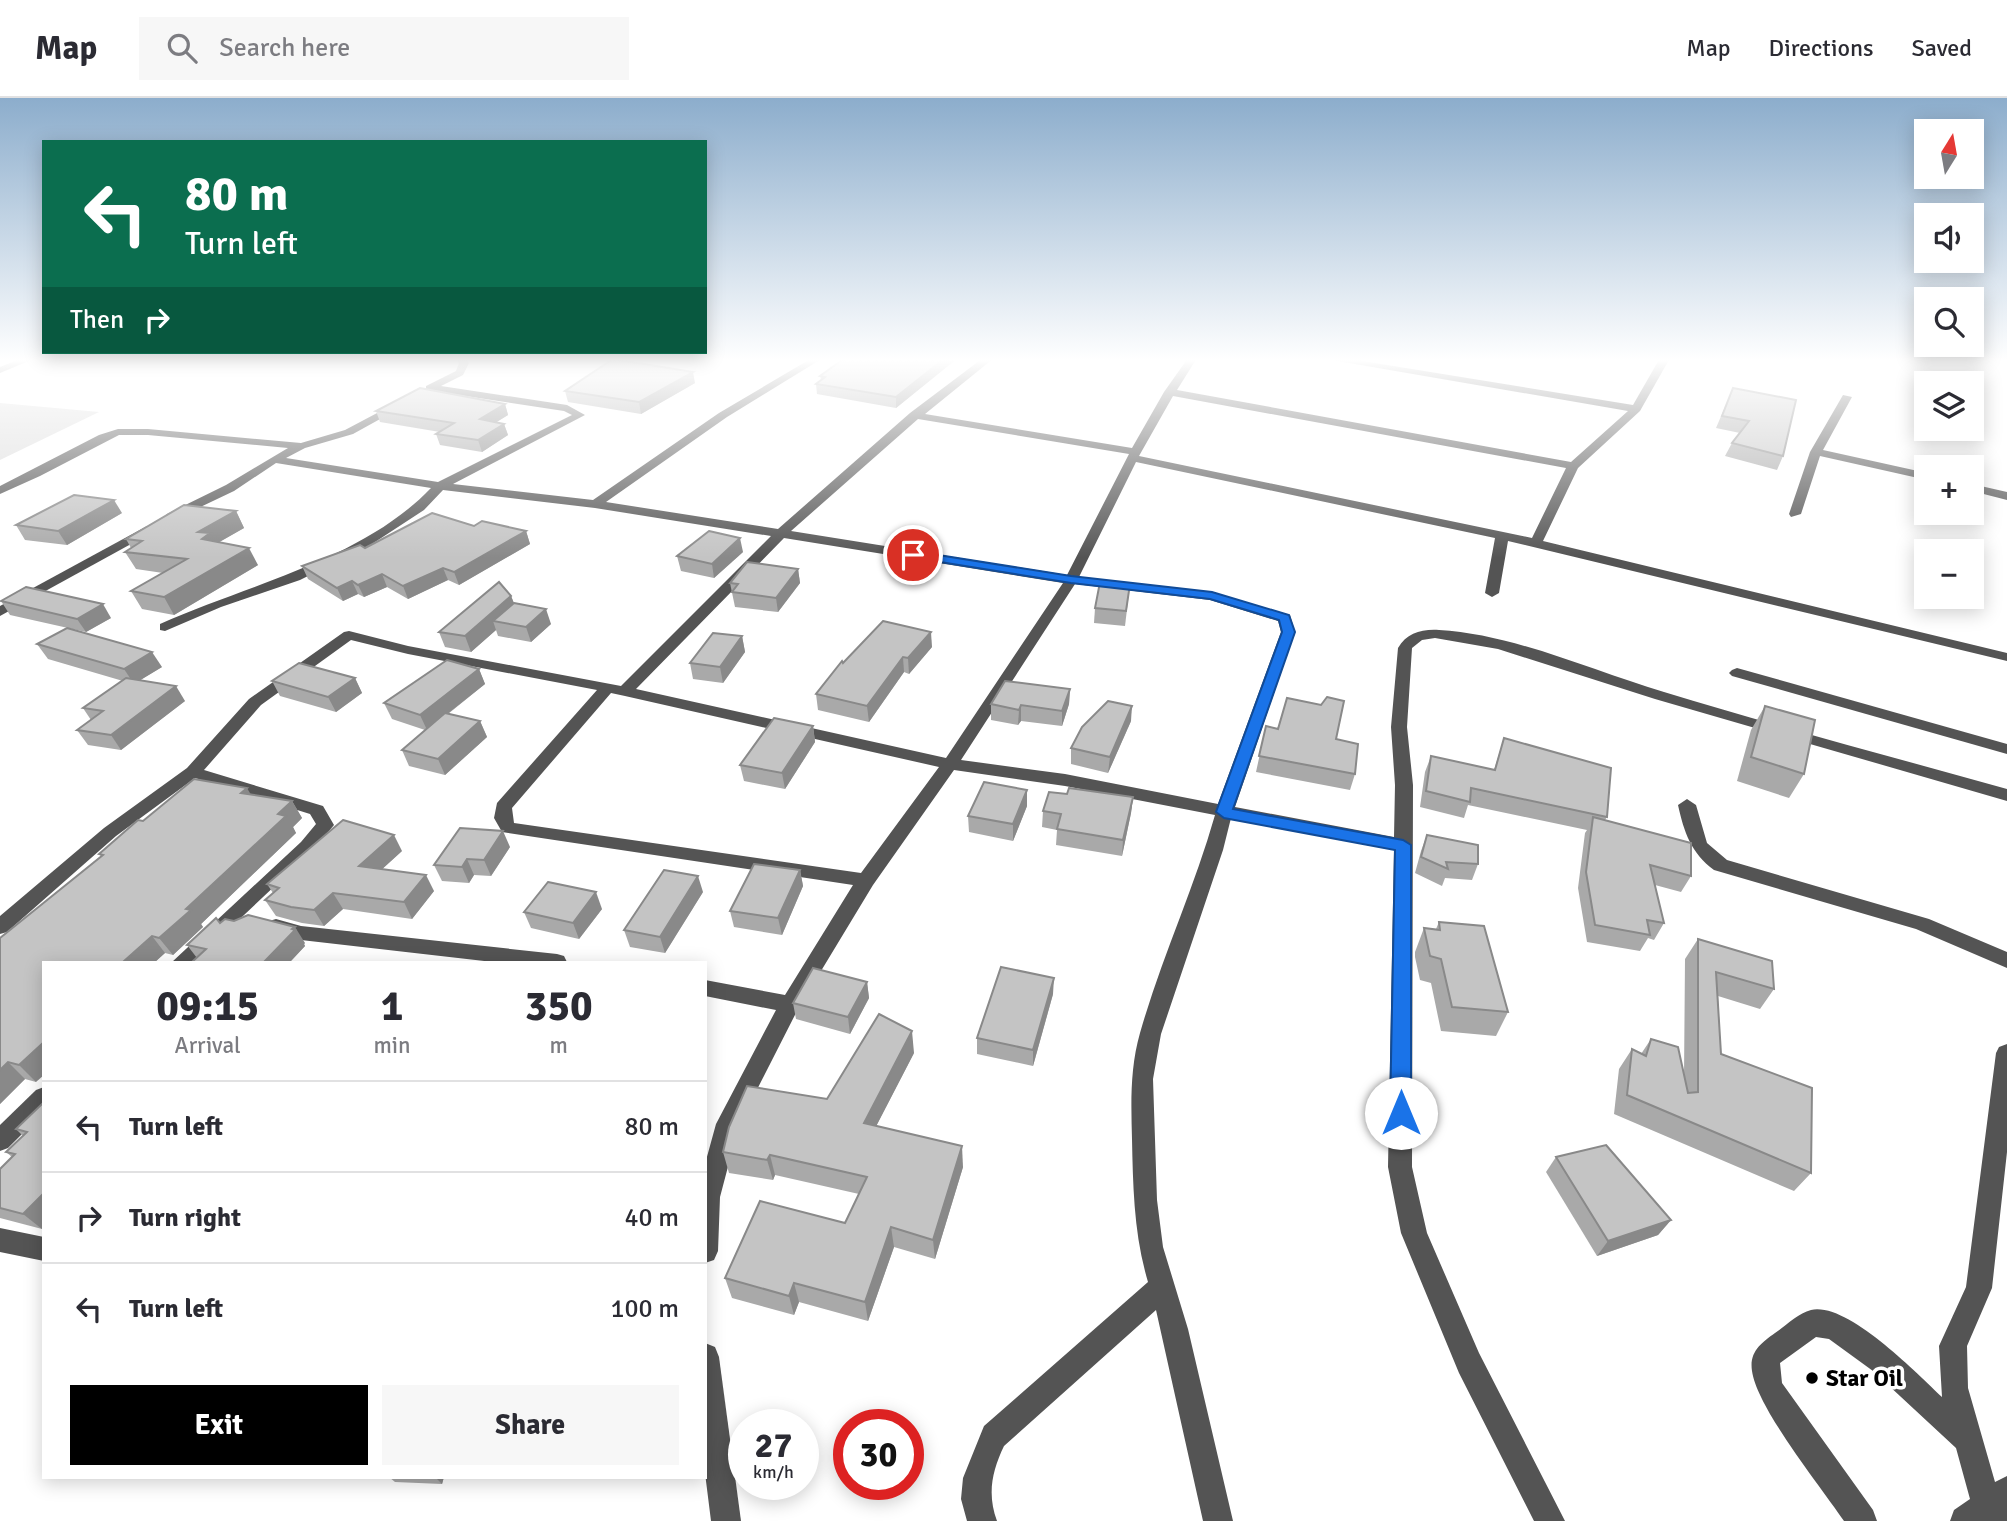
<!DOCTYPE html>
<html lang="en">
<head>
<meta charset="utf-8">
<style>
	:root { --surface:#fff; --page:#f7f7f7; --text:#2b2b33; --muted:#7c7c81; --line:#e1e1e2; --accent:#000 }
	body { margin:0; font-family:Signika,sans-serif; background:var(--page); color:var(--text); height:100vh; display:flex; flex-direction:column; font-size:26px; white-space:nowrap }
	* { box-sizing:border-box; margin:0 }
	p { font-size:23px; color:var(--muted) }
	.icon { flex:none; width:38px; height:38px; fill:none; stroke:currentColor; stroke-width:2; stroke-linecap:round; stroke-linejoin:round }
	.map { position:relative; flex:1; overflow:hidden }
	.drawer { position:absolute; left:42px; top:863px; width:665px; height:518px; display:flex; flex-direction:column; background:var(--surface); border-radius:0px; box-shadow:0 4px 18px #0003 }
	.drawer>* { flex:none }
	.guide { position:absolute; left:42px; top:42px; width:665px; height:214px; border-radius:0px; box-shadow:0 4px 18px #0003; background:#0b6e4f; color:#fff; overflow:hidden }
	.needle { width:46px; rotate:11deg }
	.buttons { position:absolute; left:1914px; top:21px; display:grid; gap:14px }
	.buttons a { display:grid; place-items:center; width:70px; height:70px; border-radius:0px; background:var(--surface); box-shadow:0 4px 18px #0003; font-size:35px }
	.speed { position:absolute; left:728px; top:1311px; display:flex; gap:14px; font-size:35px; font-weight:700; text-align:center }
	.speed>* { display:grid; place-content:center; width:91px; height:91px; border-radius:50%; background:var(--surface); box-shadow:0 4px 18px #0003; line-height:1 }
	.speed small { font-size:18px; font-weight:400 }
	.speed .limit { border:10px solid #d22; background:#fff; color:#111 }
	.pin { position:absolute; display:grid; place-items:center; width:60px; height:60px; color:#fff; margin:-30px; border:4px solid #fff; border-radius:50%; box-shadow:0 2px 7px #0007 }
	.me { position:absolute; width:77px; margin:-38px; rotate:0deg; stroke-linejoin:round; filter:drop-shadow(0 0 5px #0008) }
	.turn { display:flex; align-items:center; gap:24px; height:147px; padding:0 28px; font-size:32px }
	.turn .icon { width:91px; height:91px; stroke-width:2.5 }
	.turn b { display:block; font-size:49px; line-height:60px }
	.then { display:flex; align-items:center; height:66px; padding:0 28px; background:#0003; gap:14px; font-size:26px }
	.eta { display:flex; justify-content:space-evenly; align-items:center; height:119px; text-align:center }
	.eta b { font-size:42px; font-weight:800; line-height:49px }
	.cta { display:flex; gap:14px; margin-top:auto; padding:14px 28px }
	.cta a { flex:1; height:80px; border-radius:0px; background:var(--accent); color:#fff; font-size:28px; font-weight:800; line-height:80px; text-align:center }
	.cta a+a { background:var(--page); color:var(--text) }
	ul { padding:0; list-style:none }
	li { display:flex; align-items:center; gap:21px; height:91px; padding:0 28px; border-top:2px solid var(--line) }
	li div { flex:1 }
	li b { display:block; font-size:26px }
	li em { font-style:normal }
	header { display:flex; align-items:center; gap:42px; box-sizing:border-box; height:98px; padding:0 35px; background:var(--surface); border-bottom:2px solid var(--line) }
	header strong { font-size:33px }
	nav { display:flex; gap:38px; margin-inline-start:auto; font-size:24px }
	.search { width:490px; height:63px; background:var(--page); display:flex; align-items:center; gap:18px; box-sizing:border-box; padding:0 24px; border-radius:0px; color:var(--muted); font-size:26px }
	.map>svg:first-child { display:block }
	.green { fill:#dbdbdb }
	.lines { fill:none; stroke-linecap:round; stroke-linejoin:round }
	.minor { fill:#545454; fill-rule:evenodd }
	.wall { fill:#a9a9a9 }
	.shaded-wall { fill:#898989 }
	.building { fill:#c4c4c4; stroke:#898989; stroke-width:2 }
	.route { fill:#1a73e8; stroke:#114b97; stroke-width:2 }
	.poi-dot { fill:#000; stroke:#fff; stroke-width:2.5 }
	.labels { text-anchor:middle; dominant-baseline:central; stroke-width:7; stroke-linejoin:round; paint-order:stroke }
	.near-poi-label { font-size:23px; font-weight:bold; fill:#000; stroke:#fff; text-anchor:start }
</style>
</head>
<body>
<header>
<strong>Map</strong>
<div class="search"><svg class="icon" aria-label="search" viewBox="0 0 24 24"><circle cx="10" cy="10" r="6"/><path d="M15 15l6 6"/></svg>Search here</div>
<nav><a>Map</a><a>Directions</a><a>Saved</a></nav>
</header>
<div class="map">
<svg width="2007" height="1423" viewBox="0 0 2007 1423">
	<rect width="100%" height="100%" fill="#fff"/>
	<!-- green -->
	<path class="green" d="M0,305L99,314L0,362Z"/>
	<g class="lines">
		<!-- minor -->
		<g class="minor">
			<path d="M22,260H36L0,275V269Z"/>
			<path d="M456,260H465L469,265L463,277L441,288L567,307L585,317L453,386L593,402L719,315L812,260H823L727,319L606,404L778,431L910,315L983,260H994L925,316L1132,350L1164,294L1188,260H1197L1177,292L1571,364L1628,313L1320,260H1344L1633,307L1660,260H1670L1640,313L1578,370L1543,443L2007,555V563L1508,443L1499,495L1492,499L1485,495L1495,440L1136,364L1079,479L1211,494L1290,517L1295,534L1235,709L1394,739L1395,687L1391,629L1398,550C1407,535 1421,531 1439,532C1513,536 1593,573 1664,594C1778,629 1893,659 2007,691V703L1655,601L1498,551L1435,540L1422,542L1412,550L1407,629L1413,687L1412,1069L1427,1135L1479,1255L1565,1423H1534L1459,1275L1401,1135L1388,1069L1394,752L1231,720L1223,752L1161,936L1153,981L1157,1102L1163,1149L1188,1231L1233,1423H1203L1156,1212L1004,1348C992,1373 987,1396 997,1423H967L961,1401L963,1380L984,1328L1148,1184C1134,1137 1133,1090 1132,1041C1131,1005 1130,970 1140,935C1161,861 1194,791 1215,717L1065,688L954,672L873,787L798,911L739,1027L720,1099L718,1153L714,1162L705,1165V1066L716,1026L776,912L705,898V882L785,897L853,787L502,734L494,720L497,705L597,592L408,556L351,542L261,607L204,672L323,708L334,727L313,752L194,864H172L301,744L316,726L310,716L195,680L116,738L7,834L0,836V818L104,730L187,670L249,601L344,534L349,533L408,548L621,588L771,438L595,410L443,392L424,412L372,446L300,482L221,509L165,533L160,532V526C249,486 362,462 431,390L276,365L234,393L171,423L165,419L167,416L226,387L288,350L148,337H119L40,378L0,396V388L99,337L118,331H148L301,345L345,332L396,305L400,306V310L353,336L305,350L286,360L438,384L572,317L564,313L426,292V288L456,273L459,265ZM1173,298L1566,370L1532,440L1139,358ZM918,321L1129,356L1067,477L791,433ZM784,440L1063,485L946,660L636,591ZM1075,486L1210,502L1278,523L1281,534L1218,706L1065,676L961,662ZM611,595L625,598L939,669L861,775L514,725L512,710Z"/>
			<path d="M1843,297L1852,299L1823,352L1927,375V382L1820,358L1801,416L1791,419L1789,416L1810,354Z"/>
			<path d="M1972,386L2007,394V402L1972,393Z"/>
			<path d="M147,428L151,429V435L0,518V508Z"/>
			<path d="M1737,570L2007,646V656L1732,578L1729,575L1732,572Z"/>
			<path d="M1687,701L1696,707L1707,745L1727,762L1929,821L2007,854V870L1916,831L1714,772C1691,755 1684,734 1678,707Z"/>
			<path d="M276,821L301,828L557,856L564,858L567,864H493L301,842L269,833L266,828L269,823Z"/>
			<path d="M2007,946V1054L1992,1190L1967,1248L1968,1290L1995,1384L2007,1378V1423H1950L1954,1412L1970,1401L1956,1350L1873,1273L1829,1241L1816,1239L1780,1265L1782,1285L1873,1412L1877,1423H1844C1821,1389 1757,1310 1752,1273C1749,1254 1761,1245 1775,1235C1786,1228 1798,1215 1811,1212C1848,1204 1916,1275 1942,1299L1939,1248L1966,1189L1996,955L1999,949Z"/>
			<path d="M44,989V1014L8,1050L0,1053V1027L36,992Z"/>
			<path d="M0,1130L44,1139V1163L0,1154Z"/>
			<path d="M705,1245L715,1249L719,1259L741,1423H711L705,1375Z"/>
		</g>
	</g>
	<!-- wall -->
	<g class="wall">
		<path d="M954,263L896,310L817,296L816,286L821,282L820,278Z"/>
		<path d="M695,285L641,316L568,304L565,293Z"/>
		<path d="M1733,290L1783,358L1777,372L1725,358L1732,345L1740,335L1716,330Z"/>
		<path d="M505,306L508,317L496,324L504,326L508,337L482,354L440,347L436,336L440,334L380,324L376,313Z"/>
		<path d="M236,413L244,430L219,444L258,467L174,517L142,511L131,493L163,475L136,471L125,454L131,450L126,441Z"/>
		<path d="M122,415L67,447L25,442L16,427Z"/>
		<path d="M474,428L526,433L530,446L459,487L448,482L408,501L387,489L364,499L358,496L343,503L308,481L302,468L365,450Z"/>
		<path d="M743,454L714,480L681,473L677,458Z"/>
		<path d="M798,471L800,485L778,514L735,509L730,485Z"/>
		<path d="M1130,486L1125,528L1094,525L1095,510Z"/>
		<path d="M511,498L514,505L551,526L531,544L498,538L496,532L471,554L445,549L439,534Z"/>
		<path d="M1,503L111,520L86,534L10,517Z"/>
		<path d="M742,538L745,554L723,585L693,581L690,565Z"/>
		<path d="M37,546L162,569L140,582L185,603L121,652L88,647L77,632L91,622L83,610L123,583L48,561Z"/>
		<path d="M932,549L909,576L904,574L869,624L818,612L816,596L843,565Z"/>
		<path d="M479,571L485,586L448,616L480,623L487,639L445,677L409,668L402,652L425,632L392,621L384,605Z"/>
		<path d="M355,580L362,595L336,614L280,598L272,583Z"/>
		<path d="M1070,591L1069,606L1062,628L1021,623L1018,627L991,622V606Z"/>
		<path d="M1321,607L1336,641L1355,676L1350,692L1256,674L1266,628L1278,631Z"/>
		<path d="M1765,608L1804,676L1789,700L1737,683L1751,632Z"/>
		<path d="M1131,623L1108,675L1071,666V650Z"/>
		<path d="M813,628L815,644L785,691L744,683L740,667Z"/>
		<path d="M1504,640L1607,719L1605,722L1691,778L1681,794L1655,787L1664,825L1654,842L1648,840L1640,853L1587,844L1578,790L1585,735L1587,732L1468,707L1464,720L1420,709L1425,674L1431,658L1494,672Z"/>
		<path d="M250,696L292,703L302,720L293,729L296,735L201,826L203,829L173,857L165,855L155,864H44L36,984L25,981L0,1006V840L101,758L99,756L143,723Z"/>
		<path d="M1067,696L1133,699L1131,715L1122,758L1056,747L1057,732L1042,729L1043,713Z"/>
		<path d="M1027,708L1013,743L969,734L968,718Z"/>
		<path d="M1427,737L1478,766L1472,782L1445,780L1442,788L1415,775L1421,753Z"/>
		<path d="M510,749L491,778L474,777L469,785L442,783L434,767Z"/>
		<path d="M402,753L382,771L434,793L412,821L343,811L324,828L302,825L276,818L265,802L273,795L267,786Z"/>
		<path d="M800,772L803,788L782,837L734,829L730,813Z"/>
		<path d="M703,794L665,855L630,849L624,832Z"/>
		<path d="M602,811L579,841L531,830L524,814Z"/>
		<path d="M1439,824L1508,914L1496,938L1441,933L1431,885L1420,882L1415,859V854L1424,830L1436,831Z"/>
		<path d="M220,825L305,845L304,846L305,848L290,864H192L197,860L187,847Z"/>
		<path d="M1698,841L1774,891L1760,911L1718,898L1721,956L1811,1075L1794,1093L1614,1016L1619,971L1632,951L1641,956L1651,941L1684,979L1685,861Z"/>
		<path d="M867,884L869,900L850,936L796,921L793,905Z"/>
		<path d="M1053,896L1033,968L977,956V940Z"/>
		<path d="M914,955L876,1028L963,1069L935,1161L894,1149L868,1223L799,1204L794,1217L732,1200L725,1180L845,1125L859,1096L775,1077L773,1082L729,1075L723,1054L827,1001Z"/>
		<path d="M44,1004V1129L42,1131L0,1120V1071L12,1059L6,1054L23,1038L16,1031Z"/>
		<path d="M1556,1059L1671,1122L1658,1137L1597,1158L1546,1074Z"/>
		<path d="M389,1379H444L442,1386L395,1384Z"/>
	</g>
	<!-- shaded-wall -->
	<g class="shaded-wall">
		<path d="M945,260H954V263L896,310V299Z"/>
		<path d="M693,274L695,285L641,316L639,304Z"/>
		<path d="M505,306L508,317L484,332L480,321Z"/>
		<path d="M504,326L508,337L482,354L478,342Z"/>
		<path d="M114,402L122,415L67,447L58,433Z"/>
		<path d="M236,413L244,430L216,446L211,458L198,434Z"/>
		<path d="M526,433L530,446L459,487L454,474Z"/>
		<path d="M740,440L743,454L714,480L712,466Z"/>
		<path d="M249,450L258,467L174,517L164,499Z"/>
		<path d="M443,470L448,482L408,501L403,488Z"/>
		<path d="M798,471L800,485L778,514L776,500Z"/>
		<path d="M382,476L387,489L364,499L358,487Z"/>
		<path d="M352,483L358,496L343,503L337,490Z"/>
		<path d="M511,498L517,513L493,523L496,532L471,554L465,538Z"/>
		<path d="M103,506L111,520L86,534L77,521Z"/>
		<path d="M546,511L551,526L531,544L526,529Z"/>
		<path d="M931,534L932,549L909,576L908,560Z"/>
		<path d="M742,538L745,554L723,585L720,569Z"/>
		<path d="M152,554L162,569L134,586L124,571Z"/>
		<path d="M903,559L904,574L869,624L867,608Z"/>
		<path d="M479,571L485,586L427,632L420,617Z"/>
		<path d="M355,580L362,595L336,614L328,599Z"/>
		<path d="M176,588L185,603L121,652L111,637Z"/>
		<path d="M1070,591L1069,606L1062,628V613Z"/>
		<path d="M1021,607V623L1018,627L1019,612Z"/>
		<path d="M1132,608L1131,623L1108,675L1110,659Z"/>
		<path d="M480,623L487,639L445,677L438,661Z"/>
		<path d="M813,628L815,644L785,691L782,675Z"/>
		<path d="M247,690L257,707L241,695Z"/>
		<path d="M1027,692V708L1013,743V726Z"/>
		<path d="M1133,699L1131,715L1122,758L1123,742Z"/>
		<path d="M292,703L302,720L293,729L296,735L201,826L203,829L173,857L159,840L186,811Z"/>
		<path d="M503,733L510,749L491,778L484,762Z"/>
		<path d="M394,737L402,753L368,784L359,768Z"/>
		<path d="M467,761L474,777L469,785L462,769Z"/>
		<path d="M800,772L803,788L782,837L778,820Z"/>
		<path d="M426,777L434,793L412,821L404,804Z"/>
		<path d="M698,778L703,794L665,855L660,839Z"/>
		<path d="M596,794L602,811L579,841L573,825Z"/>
		<path d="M333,795L343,811L324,828L314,812Z"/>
		<path d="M295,829L305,845L304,846L305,848L290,864H264Z"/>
		<path d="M152,838L165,855L155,864H123Z"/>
		<path d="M1054,880L1053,896L1033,968V952Z"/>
		<path d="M867,884L869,900L850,936L848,919Z"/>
		<path d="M912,933L914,955L867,1046L864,1025Z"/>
		<path d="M44,944V977L36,984L19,967Z"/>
		<path d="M8,964L25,981L0,1006V972Z"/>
		<path d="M962,1048L963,1069L935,1161L933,1142Z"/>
		<path d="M770,1057L775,1077L773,1082L767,1062Z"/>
		<path d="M44,1095V1129L42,1131L23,1116Z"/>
		<path d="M1671,1122L1658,1137L1597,1158L1608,1143Z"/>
		<path d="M891,1129L894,1149L868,1223L865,1204Z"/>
		<path d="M794,1185L799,1204L794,1217L789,1198Z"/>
		<path d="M435,1379H444L442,1386Z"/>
	</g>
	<!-- building -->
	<g class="building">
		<path d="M845,260H945L896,299L816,286L825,279L820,278Z"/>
		<path d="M613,261L693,274L639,304L565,293Z"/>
		<path d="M420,290L505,306L480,321L504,326L478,342L436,336L454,325L376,313Z"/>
		<path d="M1733,290L1796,302L1783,358L1732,345L1749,323L1722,318Z"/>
		<path d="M74,397L114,402L58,433L16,427Z"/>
		<path d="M184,407L236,413L198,434L210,435L202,441L249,450L164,499L131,493L187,461L125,454L142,443L126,441Z"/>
		<path d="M432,415L474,428L482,423L526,433L454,474L443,470L403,488L382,476L358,487L352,483L337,490L302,468L360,447L365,450Z"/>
		<path d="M709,433L740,440L712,466L677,458Z"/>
		<path d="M747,464L798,471L776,500L732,494L738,486L730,485Z"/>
		<path d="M499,484L511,498L465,538L439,534Z"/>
		<path d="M1100,484L1130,486L1126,513L1095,510Z"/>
		<path d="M26,489L103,506L77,521L1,503Z"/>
		<path d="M514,505L546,511L526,529L493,523Z"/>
		<path d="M883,523L931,534L908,560L903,559L867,608L816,596L842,563L843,565Z"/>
		<path d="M67,530L152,554L124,571L37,546Z"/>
		<path d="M713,535L742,538L720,569L690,565Z"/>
		<path d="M447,562L479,571L420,617L384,605Z"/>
		<path d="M299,565L355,580L328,599L272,583Z"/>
		<path d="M126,580L176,588L111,637L77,632L103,613L83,610Z"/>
		<path d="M1005,583L1070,591L1062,613L1021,607L1019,612L991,606Z"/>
		<path d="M1327,599L1344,603L1336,641L1358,646L1355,676L1259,658L1266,628L1278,631L1287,600L1321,607Z"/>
		<path d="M1108,603L1132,608L1110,659L1071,650L1082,629Z"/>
		<path d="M1765,608L1815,622L1804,676L1751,659Z"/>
		<path d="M445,615L480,623L438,661L402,652Z"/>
		<path d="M774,620L813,628L782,675L740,667Z"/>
		<path d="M1504,640L1611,670L1607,719L1471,690L1470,704L1426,693L1431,658L1495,672Z"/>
		<path d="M194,681L247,690L241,695L292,703L278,716L286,718L186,811L191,812L159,840L152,838L123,864H44V944L19,967L8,964L0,972V840L103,757L99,756L138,722L143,723Z"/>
		<path d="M984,684L1027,692L1013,726L968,718Z"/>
		<path d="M1069,690L1133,699L1123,742L1057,731L1061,716L1043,713L1049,694L1067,696Z"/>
		<path d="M1593,719L1691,745V778L1650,767L1664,825L1647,822L1650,837L1595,827L1586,774Z"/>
		<path d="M343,722L394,737L359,768L426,777L404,804L333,795L314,812L291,809L265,802L279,790L267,786Z"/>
		<path d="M460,730L503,733L484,762L467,761L462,769L434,767Z"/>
		<path d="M1427,737L1478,747V766L1446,764L1448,771L1421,759Z"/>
		<path d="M754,766L800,772L778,820L730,813Z"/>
		<path d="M664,772L698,778L660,839L624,832Z"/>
		<path d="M548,784L596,794L573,825L524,814Z"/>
		<path d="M248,817L295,829L292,831L295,832L264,864H192L206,851L187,847L216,820L220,825L225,821L234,823Z"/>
		<path d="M1439,824L1484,828L1508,914L1452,909L1441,861L1430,858L1425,835L1424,830L1440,832Z"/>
		<path d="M1698,841L1772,863L1774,891L1716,874L1721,956L1812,990L1811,1075L1627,997L1632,951L1646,958L1651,941L1678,949L1688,995L1698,994Z"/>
		<path d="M1001,869L1054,880L1033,952L977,940Z"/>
		<path d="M813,870L867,884L848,919L793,905Z"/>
		<path d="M879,916L912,933L864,1025L962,1048L933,1142L891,1129L865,1204L794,1185L789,1198L725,1180L760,1103L845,1125L867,1079L770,1057L767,1062L723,1054L729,1029L747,988L827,1001Z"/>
		<path d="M44,1004V1095L23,1116L0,1110V1071L15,1056L6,1054L27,1034L16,1031Z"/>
		<path d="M1606,1047L1671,1122L1608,1143L1556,1059Z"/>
	</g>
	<!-- sky -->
	<linearGradient id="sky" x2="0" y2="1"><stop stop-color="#8cadcc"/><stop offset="0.57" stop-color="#fff"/><stop offset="1" stop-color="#fff" stop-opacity="0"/></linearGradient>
	<rect width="2007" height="460" fill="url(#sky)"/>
	<!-- route -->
	<path class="route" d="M913,453L1071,478L1212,494L1289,517L1295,534L1233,711L1403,742L1411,747V1015L1408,1021L1401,1024L1393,1021L1390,1015L1395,752L1224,720L1216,714L1282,534L1279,522L1210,501L1071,485L909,459L907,457Z"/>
	<!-- markers -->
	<circle class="poi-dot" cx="1812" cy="1280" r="7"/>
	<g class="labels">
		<!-- near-poi labels -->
		<g class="near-poi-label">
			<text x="1826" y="1280">Star Oil</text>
		</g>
	</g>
</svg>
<div class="buttons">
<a><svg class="needle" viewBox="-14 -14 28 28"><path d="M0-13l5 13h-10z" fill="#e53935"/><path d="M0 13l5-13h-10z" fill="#7c7c81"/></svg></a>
<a><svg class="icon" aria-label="sound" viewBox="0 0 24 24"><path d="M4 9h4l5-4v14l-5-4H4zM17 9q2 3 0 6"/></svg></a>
<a><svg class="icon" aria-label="search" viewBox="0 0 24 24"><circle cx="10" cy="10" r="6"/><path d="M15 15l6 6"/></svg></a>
<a><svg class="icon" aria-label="layers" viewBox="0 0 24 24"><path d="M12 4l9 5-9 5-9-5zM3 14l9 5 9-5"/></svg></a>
<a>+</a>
<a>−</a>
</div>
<div class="speed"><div>27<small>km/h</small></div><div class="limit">30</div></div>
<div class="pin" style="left:913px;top:457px;background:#d93025"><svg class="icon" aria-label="arrive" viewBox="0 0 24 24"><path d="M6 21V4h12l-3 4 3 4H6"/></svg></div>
<svg class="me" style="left:1401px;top:1015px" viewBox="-20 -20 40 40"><circle r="19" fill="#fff"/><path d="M0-13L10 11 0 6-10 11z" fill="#1a73e8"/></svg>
<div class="guide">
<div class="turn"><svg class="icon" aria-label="left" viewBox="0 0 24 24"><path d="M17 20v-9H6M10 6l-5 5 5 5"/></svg><div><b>80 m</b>Turn left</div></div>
<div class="then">Then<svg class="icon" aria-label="right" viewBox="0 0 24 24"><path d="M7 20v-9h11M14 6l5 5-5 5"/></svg></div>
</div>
<section class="drawer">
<div class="eta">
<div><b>09:15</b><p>Arrival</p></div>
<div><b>1</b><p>min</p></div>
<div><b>350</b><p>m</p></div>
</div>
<ul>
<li><svg class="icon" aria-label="left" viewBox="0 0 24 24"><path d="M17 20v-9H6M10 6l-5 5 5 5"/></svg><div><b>Turn left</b></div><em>80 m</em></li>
<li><svg class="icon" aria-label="right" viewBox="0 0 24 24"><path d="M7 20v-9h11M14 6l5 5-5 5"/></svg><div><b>Turn right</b></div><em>40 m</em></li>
<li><svg class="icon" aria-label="left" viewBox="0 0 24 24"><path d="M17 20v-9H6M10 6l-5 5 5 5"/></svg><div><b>Turn left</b></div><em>100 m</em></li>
</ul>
<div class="cta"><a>Exit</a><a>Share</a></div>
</section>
</div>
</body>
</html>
